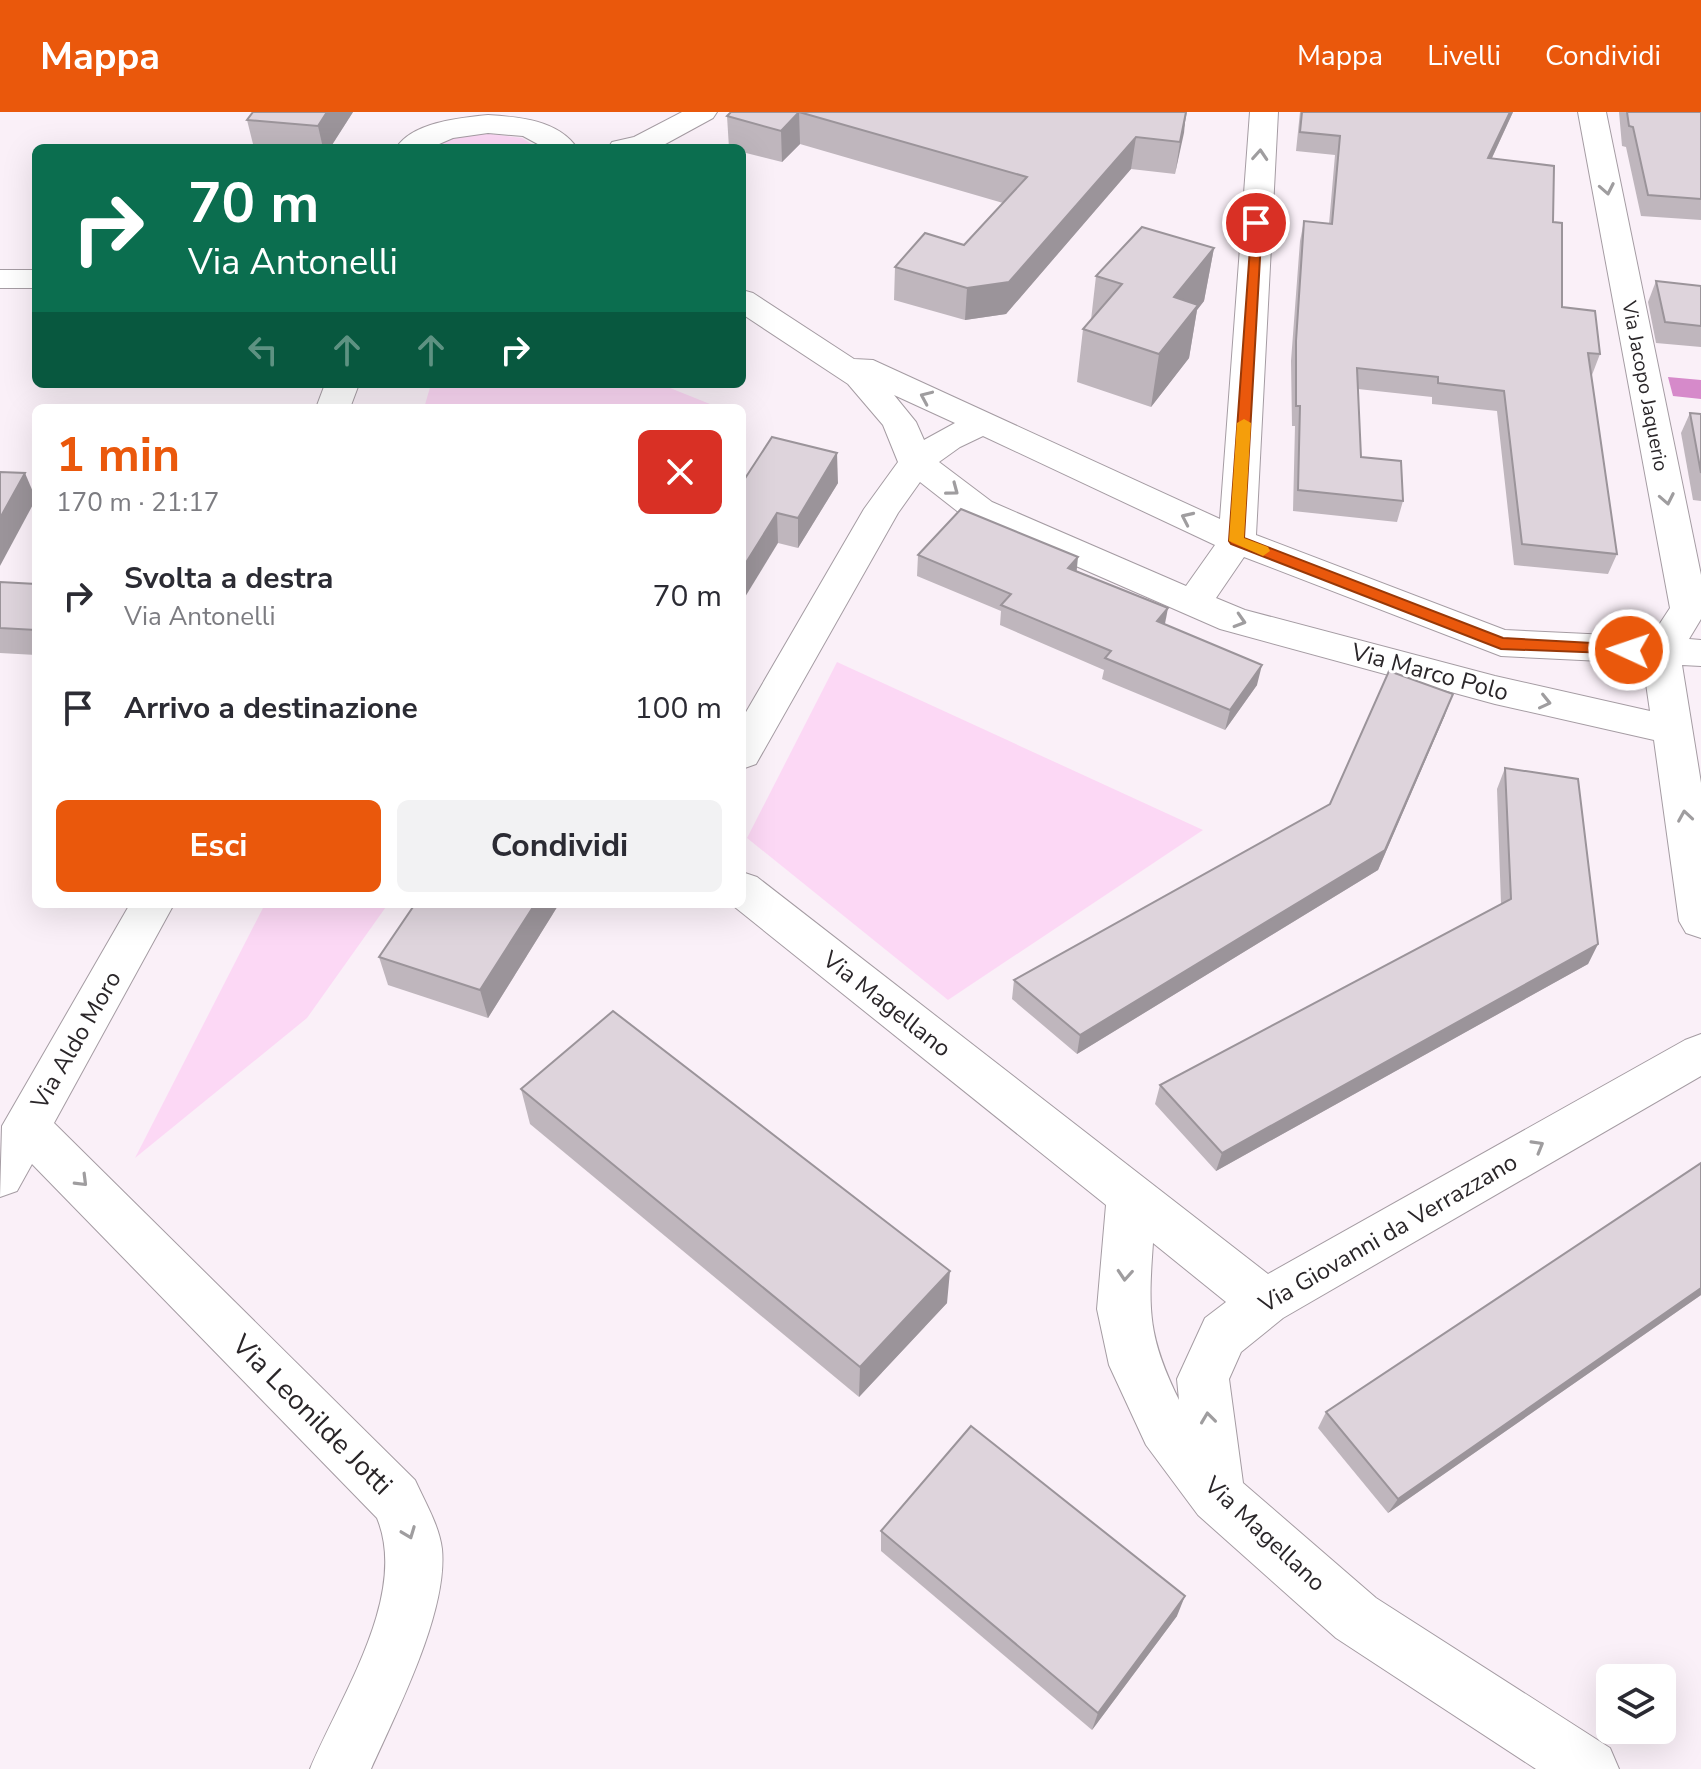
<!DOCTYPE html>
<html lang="it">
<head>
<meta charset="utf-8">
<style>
	:root { --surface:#fff; --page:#f2f2f3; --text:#2b2b33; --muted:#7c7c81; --accent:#ea580c }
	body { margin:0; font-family:"Nunito Sans",sans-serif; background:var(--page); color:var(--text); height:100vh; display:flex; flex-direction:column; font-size:30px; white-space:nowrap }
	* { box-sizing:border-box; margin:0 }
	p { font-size:26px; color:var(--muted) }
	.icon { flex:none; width:44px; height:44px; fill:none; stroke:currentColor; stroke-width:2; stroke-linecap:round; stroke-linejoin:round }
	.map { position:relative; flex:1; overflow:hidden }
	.side { position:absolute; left:32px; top:292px; width:714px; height:504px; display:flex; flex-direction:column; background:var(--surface); border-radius:12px; box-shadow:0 8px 32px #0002 }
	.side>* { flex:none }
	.guide { position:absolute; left:32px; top:32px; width:714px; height:244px; border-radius:12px; box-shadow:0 8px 32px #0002; background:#0b6e4f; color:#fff; overflow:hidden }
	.controls { position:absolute; left:1596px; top:1552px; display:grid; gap:16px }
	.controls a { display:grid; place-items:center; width:80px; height:80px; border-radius:12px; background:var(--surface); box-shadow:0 8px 32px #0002; font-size:40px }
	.pin { position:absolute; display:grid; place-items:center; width:68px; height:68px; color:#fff; margin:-34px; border:4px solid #fff; border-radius:50%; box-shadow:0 2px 8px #0007 }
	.me { position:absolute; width:88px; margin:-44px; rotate:273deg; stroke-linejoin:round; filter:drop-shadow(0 0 6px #0008) }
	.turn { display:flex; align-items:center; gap:28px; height:168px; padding:0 24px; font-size:36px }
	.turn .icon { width:104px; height:104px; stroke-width:2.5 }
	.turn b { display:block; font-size:56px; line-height:68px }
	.lanes { display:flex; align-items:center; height:76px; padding:0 24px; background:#0003; justify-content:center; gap:40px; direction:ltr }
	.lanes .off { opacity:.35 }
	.round { display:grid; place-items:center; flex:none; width:84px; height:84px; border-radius:12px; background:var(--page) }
	.overview { display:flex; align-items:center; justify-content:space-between; height:136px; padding:0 24px }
	h1 { font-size:48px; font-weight:700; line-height:60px; color:var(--accent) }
	.action { display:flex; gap:16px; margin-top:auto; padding:16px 24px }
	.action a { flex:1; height:92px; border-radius:12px; background:var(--accent); color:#fff; font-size:32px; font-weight:700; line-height:92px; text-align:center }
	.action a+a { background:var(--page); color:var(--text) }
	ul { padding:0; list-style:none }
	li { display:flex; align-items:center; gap:24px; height:112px; padding:0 24px }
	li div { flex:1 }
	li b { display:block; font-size:30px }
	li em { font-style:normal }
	header { display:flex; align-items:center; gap:48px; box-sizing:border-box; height:112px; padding:0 40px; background:var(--accent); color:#fff }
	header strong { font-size:38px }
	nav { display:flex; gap:44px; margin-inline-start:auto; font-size:28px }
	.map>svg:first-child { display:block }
	.green { fill:#fcd8f5 }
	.water { fill:#d68aca }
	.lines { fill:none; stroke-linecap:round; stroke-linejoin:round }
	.street-casing { stroke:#a59ca3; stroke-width:2 }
	.street { fill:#fff; fill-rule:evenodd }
	.wall { fill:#bfb6bd }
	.shaded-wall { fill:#9b949a }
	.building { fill:#ded4dc; stroke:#9b949a; stroke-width:2 }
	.oneway { stroke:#9f9d9f }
	.route { fill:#ea580c; stroke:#983908; stroke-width:2 }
	.slow { fill:#f59e0b }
	.labels { text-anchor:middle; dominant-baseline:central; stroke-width:6; stroke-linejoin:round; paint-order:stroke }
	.far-street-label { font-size:20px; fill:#2a2629; stroke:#fff }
	.street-label { font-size:24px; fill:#2a2629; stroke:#fff }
	.near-street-label { font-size:28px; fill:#2a2629; stroke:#fff }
</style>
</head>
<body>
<header>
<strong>Mappa</strong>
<nav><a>Mappa</a><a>Livelli</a><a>Condividi</a></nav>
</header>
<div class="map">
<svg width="1701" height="1657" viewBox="0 0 1701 1657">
	<rect width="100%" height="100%" fill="#faf0f8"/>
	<!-- green -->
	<g class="green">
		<path d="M484,21L522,26L538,36H432L446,28Z"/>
		<path d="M431,272H660L720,296H424Z"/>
		<path d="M837,550L1203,718L948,888L747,726Z"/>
		<path d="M265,792H388L307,906L135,1046Z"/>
	</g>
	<!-- water -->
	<path class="water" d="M1668,265L1701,268V287L1673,284Z"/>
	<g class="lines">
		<!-- street casing -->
		<g class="street-casing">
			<g id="street">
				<path d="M682,0H717L713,6L658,36H608L612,30L634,25Z"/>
				<path d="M1250,0H1278L1256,423L1505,518L1651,525L1670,496L1578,0H1606L1701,463V507L1689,527L1701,528V554L1682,553L1701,671V826L1686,821L1679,809L1654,628L1495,592L1220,517L966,406L920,370L898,401L756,652L742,657V607L864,397L898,350L883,313L848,272L742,202V178L753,181L854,247L873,248L1220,407ZM894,283L955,311L924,328L916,310ZM983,324L1215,433L1186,474L992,390L939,350L960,335ZM1244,445L1501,544L1643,551L1650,599L1495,564L1245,498L1216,486Z"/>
				<path d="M488,3C519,5 558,8 577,36H545L523,24L488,21L453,26L430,36H396C413,10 459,6 488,3Z"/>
				<rect x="0" y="158" width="36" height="18"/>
				<path d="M325,272H359L350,296H316Z"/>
				<path d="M742,760L757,765L1268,1162L1685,928L1701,922V964L1283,1206L1241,1240L1229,1267L1243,1371L1376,1486L1610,1636L1619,1657H1536L1336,1526L1198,1403L1146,1333L1109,1253L1097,1197L1106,1093L731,792H742ZM1153,1131L1226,1190L1205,1206L1177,1267L1179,1288C1148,1225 1148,1199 1153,1131Z"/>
				<path d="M130,792H174L54,1011L415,1368C425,1390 439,1413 442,1437C448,1500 397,1599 371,1657H310C340,1585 409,1483 377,1406L32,1052L17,1079L0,1085L2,1014Z"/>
			</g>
		</g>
		<!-- street -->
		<use href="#street" class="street"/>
	</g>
	<!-- wall -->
	<g class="wall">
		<path d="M253,0H353L330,36H254L247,8Z"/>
		<path d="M731,0H1187L1175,62L1131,57L1006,202L965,208L894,188L895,155L964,133L1003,91L800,32L782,50L742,40V36H729L727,4Z"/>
		<path d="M1300,0H1513L1492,46L1553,110L1562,195L1600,242L1592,263L1591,262L1617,442L1608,462L1514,453L1497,299L1432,292V285L1358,277L1361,345L1403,389L1397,410L1293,399L1295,314H1292L1291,249L1300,129L1304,109L1329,112L1335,43L1296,39Z"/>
		<path d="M1619,0H1701V108L1641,104L1626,35L1622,34Z"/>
		<path d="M1214,136L1204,189L1197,198L1189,246L1151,295L1077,270L1083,217L1091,208L1096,164Z"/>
		<path d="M1656,169L1701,174V235L1656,231L1648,190Z"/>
		<path d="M1690,301L1701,302V389L1693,388L1681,321Z"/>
		<path d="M742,371H838L798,436L778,431Z"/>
		<path d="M918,443L1077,459L1165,513L1257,573L1225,618L1102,567L1104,558L1000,513L1001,499L917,464Z"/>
		<path d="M0,470L36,472V543L0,541Z"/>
		<path d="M1445,603L1378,758L1077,942L1012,887L1014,868L1330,692Z"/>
		<path d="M1505,656L1598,832L1588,852L1216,1059L1155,992L1160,973L1501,792L1497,677Z"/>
		<path d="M559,792L488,906L388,873L379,845Z"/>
		<path d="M521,977L947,1191L859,1285L530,1012Z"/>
		<path d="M1701,1051V1183L1388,1401L1318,1316L1326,1300Z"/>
		<path d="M881,1419L1177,1504L1092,1618L881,1439Z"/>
	</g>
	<!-- shaded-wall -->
	<g class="shaded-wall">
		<path d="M327,0H353L330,36H323L318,14Z"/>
		<path d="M799,0L800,32L782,50L781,19Z"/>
		<path d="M1186,0L1184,21L1175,62L1180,30Z"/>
		<path d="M1510,0H1513L1483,65L1488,46Z"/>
		<path d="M1136,25L1131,57L1006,202L965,208L967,176Z"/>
		<path d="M1214,136L1204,189L1197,198L1189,246L1151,295L1159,242L1174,185Z"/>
		<path d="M837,341L838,371L798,436V406Z"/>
		<path d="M25,361L36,387L0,454V406Z"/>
		<path d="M777,401L778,431L742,490V457Z"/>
		<path d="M1078,445L1076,466L1068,456Z"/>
		<path d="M1168,496L1164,517L1157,509Z"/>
		<path d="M1262,553L1257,573L1225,618L1230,598Z"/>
		<path d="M1453,582L1445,603L1378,758L1077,942L1080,923Z"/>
		<path d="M535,792H559L488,906L480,878Z"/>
		<path d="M1598,832L1588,852L1216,1059L1222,1041Z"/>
		<path d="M950,1159L947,1191L859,1285L860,1255Z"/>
		<path d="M1701,1176V1183L1388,1401L1398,1387Z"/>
		<path d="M1185,1484L1177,1504L1092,1618L1098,1601Z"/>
	</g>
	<!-- building -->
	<g class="building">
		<path d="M253,0H327L318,14L247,8Z"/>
		<path d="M731,0H799L781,19L727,4Z"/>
		<path d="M799,0H1186L1180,30L1136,25L1009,170L967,176L895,155L925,121L964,133L1027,65Z"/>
		<path d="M1302,0H1510L1488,46L1554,54L1553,110L1562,111V195L1595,199L1600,242L1588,241L1617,442L1522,432L1504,279L1438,271V265L1357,256L1361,345L1401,349L1403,389L1298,378L1300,294H1296V229L1304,109L1332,112L1340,24L1300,20Z"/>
		<path d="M1627,0H1701V87L1648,83L1633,15L1629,14Z"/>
		<path d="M1142,115L1214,136L1174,185L1198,193L1159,242L1083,217L1122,172L1096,164Z"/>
		<path d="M1656,169L1701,174V214L1665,210Z"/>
		<path d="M1690,301L1701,302V361Z"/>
		<path d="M772,325L837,341L798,406L777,401L742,457V371Z"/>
		<path d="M0,360L25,361L0,406Z"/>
		<path d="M961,397L1078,445L1068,456L1168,496L1157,509L1262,553L1230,598L1105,546L1111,539L1001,493L1011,482L918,443Z"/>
		<path d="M0,470L36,472V518L0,516Z"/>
		<path d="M1389,559L1453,582L1385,738L1080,923L1014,868L1330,692Z"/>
		<path d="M1505,656L1578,667L1598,832L1222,1041L1160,973L1511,787Z"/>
		<path d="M415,792H535L480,878L379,845Z"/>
		<path d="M613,899L950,1159L860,1255L521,977Z"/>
		<path d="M1701,1051V1176L1398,1387L1326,1300Z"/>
		<path d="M971,1314L1185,1484L1098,1601L881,1419Z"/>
	</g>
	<!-- one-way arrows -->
	<defs><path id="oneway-chevron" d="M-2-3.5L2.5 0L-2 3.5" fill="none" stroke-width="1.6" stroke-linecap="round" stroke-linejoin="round" transform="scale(2)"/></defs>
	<g class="oneway">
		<use href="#oneway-chevron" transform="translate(1260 43) rotate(-86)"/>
		<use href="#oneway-chevron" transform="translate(1607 77) rotate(79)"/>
		<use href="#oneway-chevron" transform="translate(926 285) rotate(-156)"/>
		<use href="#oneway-chevron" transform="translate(953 378) rotate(37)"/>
		<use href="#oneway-chevron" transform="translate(1667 387) rotate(79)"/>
		<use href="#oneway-chevron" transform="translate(1187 406) rotate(-155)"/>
		<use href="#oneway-chevron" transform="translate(1240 509) rotate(17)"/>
		<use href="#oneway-chevron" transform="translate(1545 590) rotate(13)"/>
		<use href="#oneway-chevron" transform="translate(1685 704) rotate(-99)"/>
		<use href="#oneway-chevron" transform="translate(1538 1034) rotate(-30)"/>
		<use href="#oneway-chevron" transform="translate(82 1069) rotate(45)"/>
		<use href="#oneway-chevron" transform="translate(1125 1163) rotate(94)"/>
		<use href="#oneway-chevron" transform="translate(1208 1306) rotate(-97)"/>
		<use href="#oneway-chevron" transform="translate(409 1421) rotate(69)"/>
	</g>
	<!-- route -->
	<path class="route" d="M1252,108L1262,111L1244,426L1503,526L1629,533L1634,535V542L1501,537L1231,432L1229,429Z"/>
	<!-- slow -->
	<path class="slow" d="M1244,307L1251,311L1244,426L1268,435L1270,439L1263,444L1229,429L1237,311Z"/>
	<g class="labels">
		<!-- far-street labels -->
		<g class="far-street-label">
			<text transform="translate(1645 274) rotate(79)">Via Jacopo Jaquerio</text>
		</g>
		<!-- street labels -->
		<g class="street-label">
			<text transform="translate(1430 560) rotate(15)">Via Marco Polo</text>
			<text transform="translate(887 892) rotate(38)">Via Magellano</text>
			<text transform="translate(76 928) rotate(-60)">Via Aldo Moro</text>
			<text transform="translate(1388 1121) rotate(-30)">Via Giovanni da Verrazzano</text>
			<text transform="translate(1265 1422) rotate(43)">Via Magellano</text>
		</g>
		<!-- near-street labels -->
		<g class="near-street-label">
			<text transform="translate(312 1303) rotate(45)">Via Leonilde Jotti</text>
		</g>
	</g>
</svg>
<div class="controls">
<a><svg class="icon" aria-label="layers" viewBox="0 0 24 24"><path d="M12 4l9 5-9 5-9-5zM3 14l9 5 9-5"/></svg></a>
</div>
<div class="pin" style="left:1256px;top:111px;background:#d93025"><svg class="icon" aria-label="arrive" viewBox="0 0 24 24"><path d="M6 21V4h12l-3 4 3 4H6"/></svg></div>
<svg class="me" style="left:1629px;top:538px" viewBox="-20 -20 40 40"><circle r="17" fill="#ea580c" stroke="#fff" stroke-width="3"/><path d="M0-11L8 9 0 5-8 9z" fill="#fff"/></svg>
<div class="guide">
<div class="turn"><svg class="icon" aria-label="right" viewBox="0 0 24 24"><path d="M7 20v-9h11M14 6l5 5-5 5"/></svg><div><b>70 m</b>Via Antonelli</div></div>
<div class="lanes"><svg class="icon off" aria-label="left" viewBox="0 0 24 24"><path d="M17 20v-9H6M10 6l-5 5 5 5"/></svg><svg class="icon off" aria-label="ahead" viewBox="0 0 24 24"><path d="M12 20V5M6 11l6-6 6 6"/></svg><svg class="icon off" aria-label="ahead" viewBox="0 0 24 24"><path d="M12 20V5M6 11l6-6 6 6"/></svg><svg class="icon" aria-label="right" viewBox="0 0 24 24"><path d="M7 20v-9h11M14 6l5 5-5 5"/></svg></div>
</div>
<section class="side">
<div class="overview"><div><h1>1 min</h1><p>170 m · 21:17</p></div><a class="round" style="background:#d93025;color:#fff"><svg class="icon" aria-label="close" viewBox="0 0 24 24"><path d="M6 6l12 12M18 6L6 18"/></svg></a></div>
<ul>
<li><svg class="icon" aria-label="right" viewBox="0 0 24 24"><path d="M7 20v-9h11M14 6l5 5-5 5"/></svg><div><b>Svolta a destra</b><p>Via Antonelli</p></div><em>70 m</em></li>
<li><svg class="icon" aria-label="arrive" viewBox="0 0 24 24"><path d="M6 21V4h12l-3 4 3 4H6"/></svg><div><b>Arrivo a destinazione</b></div><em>100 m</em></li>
</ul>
<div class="action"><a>Esci</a><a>Condividi</a></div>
</section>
</div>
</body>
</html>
